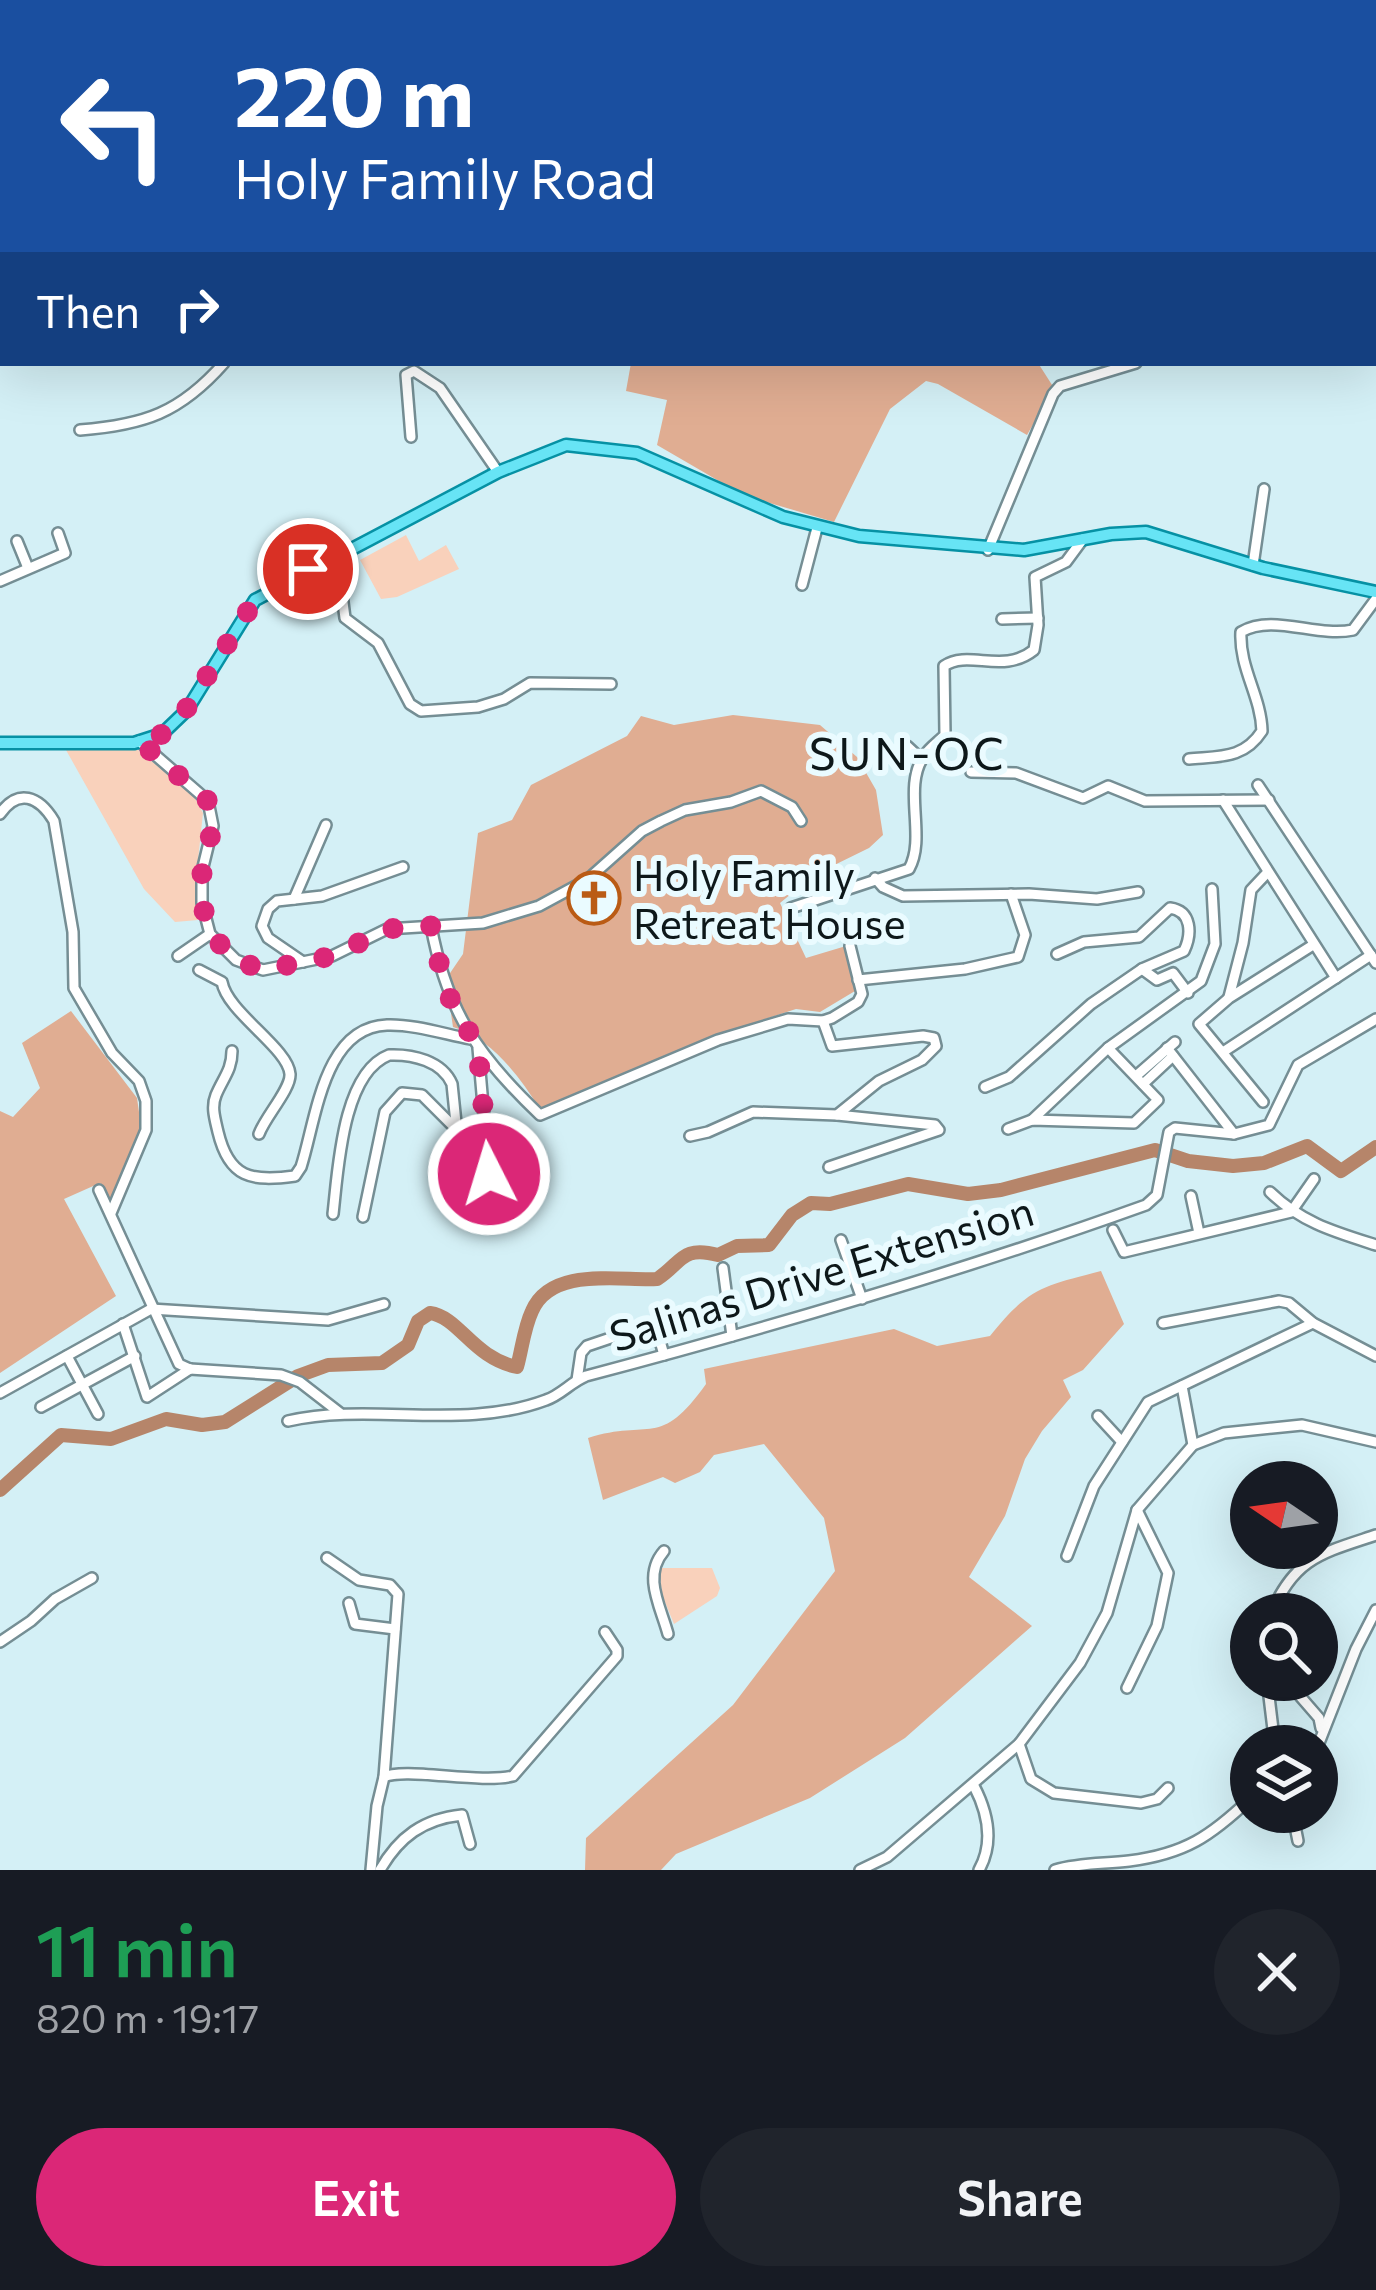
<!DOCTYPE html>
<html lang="en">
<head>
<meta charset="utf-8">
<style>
	:root { --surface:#171b24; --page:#20242c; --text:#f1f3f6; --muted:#9ea1a6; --accent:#db2777 }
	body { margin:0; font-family:Commissioner,sans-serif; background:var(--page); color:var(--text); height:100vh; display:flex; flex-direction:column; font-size:45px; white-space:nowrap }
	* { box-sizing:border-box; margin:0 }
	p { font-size:39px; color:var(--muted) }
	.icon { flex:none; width:66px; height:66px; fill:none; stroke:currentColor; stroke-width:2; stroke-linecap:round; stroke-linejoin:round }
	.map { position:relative; height:1870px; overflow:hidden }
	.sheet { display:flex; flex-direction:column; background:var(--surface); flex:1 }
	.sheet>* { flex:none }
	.hud { position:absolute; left:0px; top:0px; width:1377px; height:366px; box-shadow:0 12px 48px #0002; background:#1a4fa0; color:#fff; overflow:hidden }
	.needle { width:78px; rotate:283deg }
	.buttons { position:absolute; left:1230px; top:1461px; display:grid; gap:24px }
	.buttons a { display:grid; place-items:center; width:108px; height:108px; border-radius:50%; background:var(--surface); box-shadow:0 12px 48px #0002; font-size:60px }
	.pin { position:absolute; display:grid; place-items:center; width:102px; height:102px; color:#fff; margin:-51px; border:6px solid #fff; border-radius:50%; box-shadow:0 3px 12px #0007 }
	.me { position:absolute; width:132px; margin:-66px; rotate:355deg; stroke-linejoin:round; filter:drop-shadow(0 0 9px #0008) }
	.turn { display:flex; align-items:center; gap:42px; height:252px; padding:0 36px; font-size:54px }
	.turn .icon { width:156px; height:156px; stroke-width:2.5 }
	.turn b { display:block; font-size:84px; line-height:102px }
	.then { display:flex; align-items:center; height:114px; padding:0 36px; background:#0003; gap:24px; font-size:45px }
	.round { display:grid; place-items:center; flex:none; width:126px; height:126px; border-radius:63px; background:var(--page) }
	.headline { display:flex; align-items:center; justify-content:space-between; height:204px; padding:0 36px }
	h1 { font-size:72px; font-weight:600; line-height:90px; color:#1e9e55 }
	.action { display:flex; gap:24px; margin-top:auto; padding:24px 36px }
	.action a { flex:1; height:138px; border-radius:72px; background:var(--accent); color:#fff; font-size:48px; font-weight:600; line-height:138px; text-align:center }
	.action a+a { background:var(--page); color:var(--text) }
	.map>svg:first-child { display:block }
	.green { fill:#f9d1bb }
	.forest { fill:#e0ad92 }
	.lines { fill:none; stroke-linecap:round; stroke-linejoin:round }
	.river { stroke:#b6856a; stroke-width:14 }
	.minor-casing { stroke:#758e94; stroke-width:14 }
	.major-casing { stroke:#0691a4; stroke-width:15 }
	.minor { stroke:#fff; stroke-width:9 }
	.major { stroke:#67e4f5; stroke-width:10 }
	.route { stroke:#db2777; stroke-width:21; stroke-dasharray:0 37.8 }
	.labels { text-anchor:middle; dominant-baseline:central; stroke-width:12; stroke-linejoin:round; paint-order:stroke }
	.poi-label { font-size:42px; fill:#0e181a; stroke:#eafbff; text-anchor:start }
	.street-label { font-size:42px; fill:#0e181a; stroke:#eafbff }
	.neighbourhood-label { font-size:45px; letter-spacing:3px; fill:#0e181a; stroke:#eafbff }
</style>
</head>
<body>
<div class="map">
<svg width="1376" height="1870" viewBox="0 0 1376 1870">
	<rect width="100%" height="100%" fill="#d4f0f6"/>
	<!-- green -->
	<g class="green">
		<path d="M406,535L419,561L446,545L459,569L397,597L381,599L360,560Z"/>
		<path d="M66,750H138L194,796L203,813L196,879L198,920L175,922L144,889Z"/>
		<path d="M659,1568H712L720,1588L717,1596L674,1624L662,1595Z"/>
	</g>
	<!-- forest -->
	<g class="forest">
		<path d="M631,363H1038L1054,388L1027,435L938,384L926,381L890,409L834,522L743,495L657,445L667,400L626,391Z"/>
		<path d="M733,715L820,725L857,757L876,790L883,835L869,848L814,875L780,903L806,958L846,946L855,991L820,1012L796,1009L704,1039L540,1109C519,1076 491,1038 453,1027L446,979L463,954L478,833L512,820L531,785L627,736L641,716L674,725Z"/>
		<path d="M71,1011L137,1098L141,1126L112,1203L100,1183L64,1199L116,1296L0,1373V1111L13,1117L40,1088L22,1043Z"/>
		<path d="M1101,1271L1124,1324L1083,1370L1063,1380L1071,1397L1042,1431L1025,1459L1005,1516L969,1577L1032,1626L905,1738L810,1798L676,1854L661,1870H585L586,1838L733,1705L835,1571L824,1518L764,1444L714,1455L700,1472L675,1483L663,1477L603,1500L588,1438C651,1418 659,1450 706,1384L704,1369L894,1329L937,1346L990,1336C1028,1288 1043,1286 1101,1271Z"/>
	</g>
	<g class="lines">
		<!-- river -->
		<path class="river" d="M0,1490L61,1435L111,1439L166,1419L202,1425L225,1422L298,1376L328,1365L382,1363L408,1345L418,1321L430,1313C459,1317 473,1358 517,1367C522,1349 524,1328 532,1311C551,1266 620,1281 657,1279C682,1263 681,1245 718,1255L737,1246L769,1245L792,1215L811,1203L830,1204L908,1184L968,1194L1001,1190L1155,1150L1188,1161L1233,1166L1264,1163L1307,1146L1341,1171L1376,1147"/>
		<!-- minor casing -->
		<g class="minor-casing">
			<g id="minor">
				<path d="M60,0V3"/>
				<path d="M198,3L206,0"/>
				<path d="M566,3L567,0"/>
				<path d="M1374,271L1376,269"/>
				<path d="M0,288L3,282"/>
				<path d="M0,313L3,314"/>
				<path d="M80,430C144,425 180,413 224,363"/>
				<path d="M411,437L406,375L414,371L440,388L498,472"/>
				<path d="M17,541L28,568"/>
				<path d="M988,550L1053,394L1060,386L1136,363"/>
				<path d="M337,555L345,618L378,643L410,704L421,711L478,707L504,699L530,683L611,684"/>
				<path d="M1253,565L1264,489"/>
				<path d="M0,581L65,553L58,533"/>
				<path d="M802,585L817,528"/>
				<path d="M1002,619L1038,618"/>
				<path d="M139,741L208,801L213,826L202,871V903L210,934L236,960L263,970L332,956L387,929L483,923L539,906L587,880L642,831L661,821L685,810L731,802L761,791L792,807L801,821"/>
				<path d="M907,746L921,759"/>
				<path d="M1189,759C1220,756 1244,759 1262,731C1261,696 1239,668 1241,632C1273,613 1317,638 1353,630L1376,599"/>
				<path d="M971,772L1016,773L1083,798L1108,786L1145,801L1269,800"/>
				<path d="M1258,785L1376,963"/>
				<path d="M1223,800L1336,978"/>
				<path d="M0,814C18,788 39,796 54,821L73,932L74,988L112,1053L139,1081L146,1101V1130L111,1213"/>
				<path d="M875,878L883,887L903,896L1029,894L1097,899L1138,892"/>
				<path d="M294,899L326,825"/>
				<path d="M791,908L909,869C927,837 902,787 924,756C929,748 938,742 945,735L944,666C969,649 1003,675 1034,650L1038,625L1035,577L1066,562L1083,539"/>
				<path d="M431,926C447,1012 478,1056 540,1115L718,1040L788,1019L823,1021L832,1018L858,1002L862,994L850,946"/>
				<path d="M178,956L210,934"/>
				<path d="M303,962L268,938L262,926L268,909L277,901L322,896L403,867"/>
				<path d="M1142,969L1157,980L1173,973L1188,993"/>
				<path d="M199,970L222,982C227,1012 288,1048 290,1074C291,1089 265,1117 259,1134"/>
				<path d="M858,980L965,969L1018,957L1025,935L1011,894"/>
				<path d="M1229,997L1243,943L1251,890L1267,873"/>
				<path d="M1167,1048L1234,1134"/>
				<path d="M232,1051C232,1070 223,1078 216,1095C211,1107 215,1119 218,1132C229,1178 251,1182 295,1176L301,1167C316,1121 323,1027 387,1025C413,1024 444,1034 470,1039"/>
				<path d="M1223,1052L1371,955"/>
				<path d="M1136,1076L1175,1042"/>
				<path d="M1143,1084L1173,1056"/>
				<path d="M985,1087L1009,1077L1091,1004L1142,969L1184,951C1192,934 1192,911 1170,908L1139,937L1084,942L1057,954"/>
				<path d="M1263,1102L1199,1024L1229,998L1313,945"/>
				<path d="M1032,1120L1108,1048L1201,981L1215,944L1212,889"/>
				<path d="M1008,1129L1032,1120L1134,1123L1158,1100L1108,1048"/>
				<path d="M690,1136L708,1132L753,1112L837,1115L879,1081L922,1060L936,1046L934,1038L923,1036L832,1046L823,1021"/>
				<path d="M829,1167L939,1130L935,1125L837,1115"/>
				<path d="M99,1190L179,1364L190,1369"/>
				<path d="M1270,1192C1302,1223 1335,1232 1376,1245"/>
				<path d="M1191,1196L1199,1233"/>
				<path d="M333,1214C338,1171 342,1073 389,1055C413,1054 442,1061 452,1084L460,1162L477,1176L489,1174L478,1048"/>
				<path d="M363,1217L385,1112L402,1093L422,1095L454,1127"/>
				<path d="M1113,1230L1124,1252L1291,1212L1314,1179"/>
				<path d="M841,1240L862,1299"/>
				<path d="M723,1268L732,1336"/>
				<path d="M1163,1323L1279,1301L1289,1303L1313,1323L1376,1356"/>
				<path d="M123,1324L147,1397L190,1369"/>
				<path d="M67,1356L98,1414"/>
				<path d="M190,1369L281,1375L300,1382L340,1413"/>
				<path d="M577,1380L581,1353L587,1346L649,1325L656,1327L664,1355"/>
				<path d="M1182,1386L1193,1445"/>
				<path d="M0,1393L151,1309L328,1320L384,1304"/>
				<path d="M41,1407L135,1356"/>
				<path d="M1098,1416L1122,1442"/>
				<path d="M288,1421C371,1402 464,1431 546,1400C561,1395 571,1382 586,1376C775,1326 962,1271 1146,1205L1157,1195L1169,1132L1175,1128L1234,1134L1269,1125L1298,1065L1376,1019"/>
				<path d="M664,1551C642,1576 661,1607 668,1634"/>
				<path d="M1067,1556L1094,1486L1148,1402L1313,1323"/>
				<path d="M327,1558L359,1580L390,1585L398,1594L384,1777"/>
				<path d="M349,1603L355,1624L395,1629"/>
				<path d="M1271,1614C1294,1558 1322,1553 1376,1535"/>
				<path d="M0,1642L31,1621L55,1599L92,1578"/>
				<path d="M1267,1680L1275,1746"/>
				<path d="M1286,1680L1319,1718L1321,1728"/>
				<path d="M1127,1688L1157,1626L1168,1573L1137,1510"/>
				<path d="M1019,1744L1031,1779L1054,1793L1141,1803L1157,1799L1168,1788"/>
				<path d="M1317,1748L1356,1649L1376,1610"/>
				<path d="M974,1786C988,1813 994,1843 979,1870"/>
				<path d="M1298,1841L1295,1826L1298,1812"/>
				<path d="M371,1870L377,1806L384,1777C404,1767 480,1784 513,1776L617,1656V1650L605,1632"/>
				<path d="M380,1870C399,1837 423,1819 462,1815L470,1844"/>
				<path d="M860,1870L887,1857L1019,1744L1080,1663L1107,1613L1137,1510L1193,1445L1224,1433L1302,1425L1376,1442"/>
				<path d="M1055,1870C1079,1863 1104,1864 1129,1861C1185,1854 1211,1836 1251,1798"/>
			</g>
		</g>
		<!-- major casing -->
		<g class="major-casing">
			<path id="major" d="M0,743H134L162,734L187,710L255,600L498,472L566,445L637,453L783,517L859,536L1024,550L1111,534L1146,532L1263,568L1376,592"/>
		</g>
		<!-- minor -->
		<use href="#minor" class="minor"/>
		<!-- major -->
		<use href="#major" class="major"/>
	</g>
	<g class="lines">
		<!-- route -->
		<path class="route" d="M308,569L255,600L178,722L163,734L139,741L208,801L213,826L202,871V903L210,934L236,960L263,970L332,956L387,929L431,926L445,989L478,1048L489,1174"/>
	</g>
	<!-- icons -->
	<defs>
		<g id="church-ring" transform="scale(2.7)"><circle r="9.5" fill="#eafbff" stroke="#ba5b15" stroke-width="1.5"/><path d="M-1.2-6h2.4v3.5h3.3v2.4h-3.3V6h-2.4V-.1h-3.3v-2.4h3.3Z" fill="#ba5b15"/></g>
	</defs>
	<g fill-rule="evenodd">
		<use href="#church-ring" x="594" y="898"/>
	</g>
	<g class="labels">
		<!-- poi labels -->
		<g class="poi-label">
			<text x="633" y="874">Holy Family<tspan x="633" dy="48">Retreat House</tspan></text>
		</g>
		<!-- street labels -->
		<g class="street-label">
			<text transform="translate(821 1272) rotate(-17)">Salinas Drive Extension</text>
		</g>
		<!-- neighbourhood labels -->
		<g class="neighbourhood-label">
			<text x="908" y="751">SUN-OC</text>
		</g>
	</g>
</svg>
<div class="buttons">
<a><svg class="needle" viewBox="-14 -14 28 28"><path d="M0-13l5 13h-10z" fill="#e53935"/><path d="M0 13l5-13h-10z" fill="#9ea1a6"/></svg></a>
<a><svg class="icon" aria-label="search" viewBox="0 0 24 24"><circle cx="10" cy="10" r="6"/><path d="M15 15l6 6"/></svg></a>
<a><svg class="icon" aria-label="layers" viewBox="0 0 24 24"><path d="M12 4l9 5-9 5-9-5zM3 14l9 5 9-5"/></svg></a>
</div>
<div class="pin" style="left:308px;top:569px;background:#d93025"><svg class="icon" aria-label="arrive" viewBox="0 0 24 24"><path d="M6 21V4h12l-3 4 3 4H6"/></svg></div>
<svg class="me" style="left:489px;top:1174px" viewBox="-20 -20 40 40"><circle r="17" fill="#db2777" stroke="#fff" stroke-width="3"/><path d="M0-11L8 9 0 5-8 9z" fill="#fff"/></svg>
<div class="hud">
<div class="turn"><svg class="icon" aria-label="left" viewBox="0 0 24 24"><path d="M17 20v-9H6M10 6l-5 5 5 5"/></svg><div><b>220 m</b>Holy Family Road</div></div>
<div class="then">Then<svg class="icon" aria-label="right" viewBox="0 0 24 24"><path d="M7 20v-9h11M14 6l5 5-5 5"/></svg></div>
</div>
</div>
<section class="sheet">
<div class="headline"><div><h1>11 min</h1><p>820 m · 19:17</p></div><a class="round"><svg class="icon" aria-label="close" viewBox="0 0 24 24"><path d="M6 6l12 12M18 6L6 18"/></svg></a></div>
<div class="action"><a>Exit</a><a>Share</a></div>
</section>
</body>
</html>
